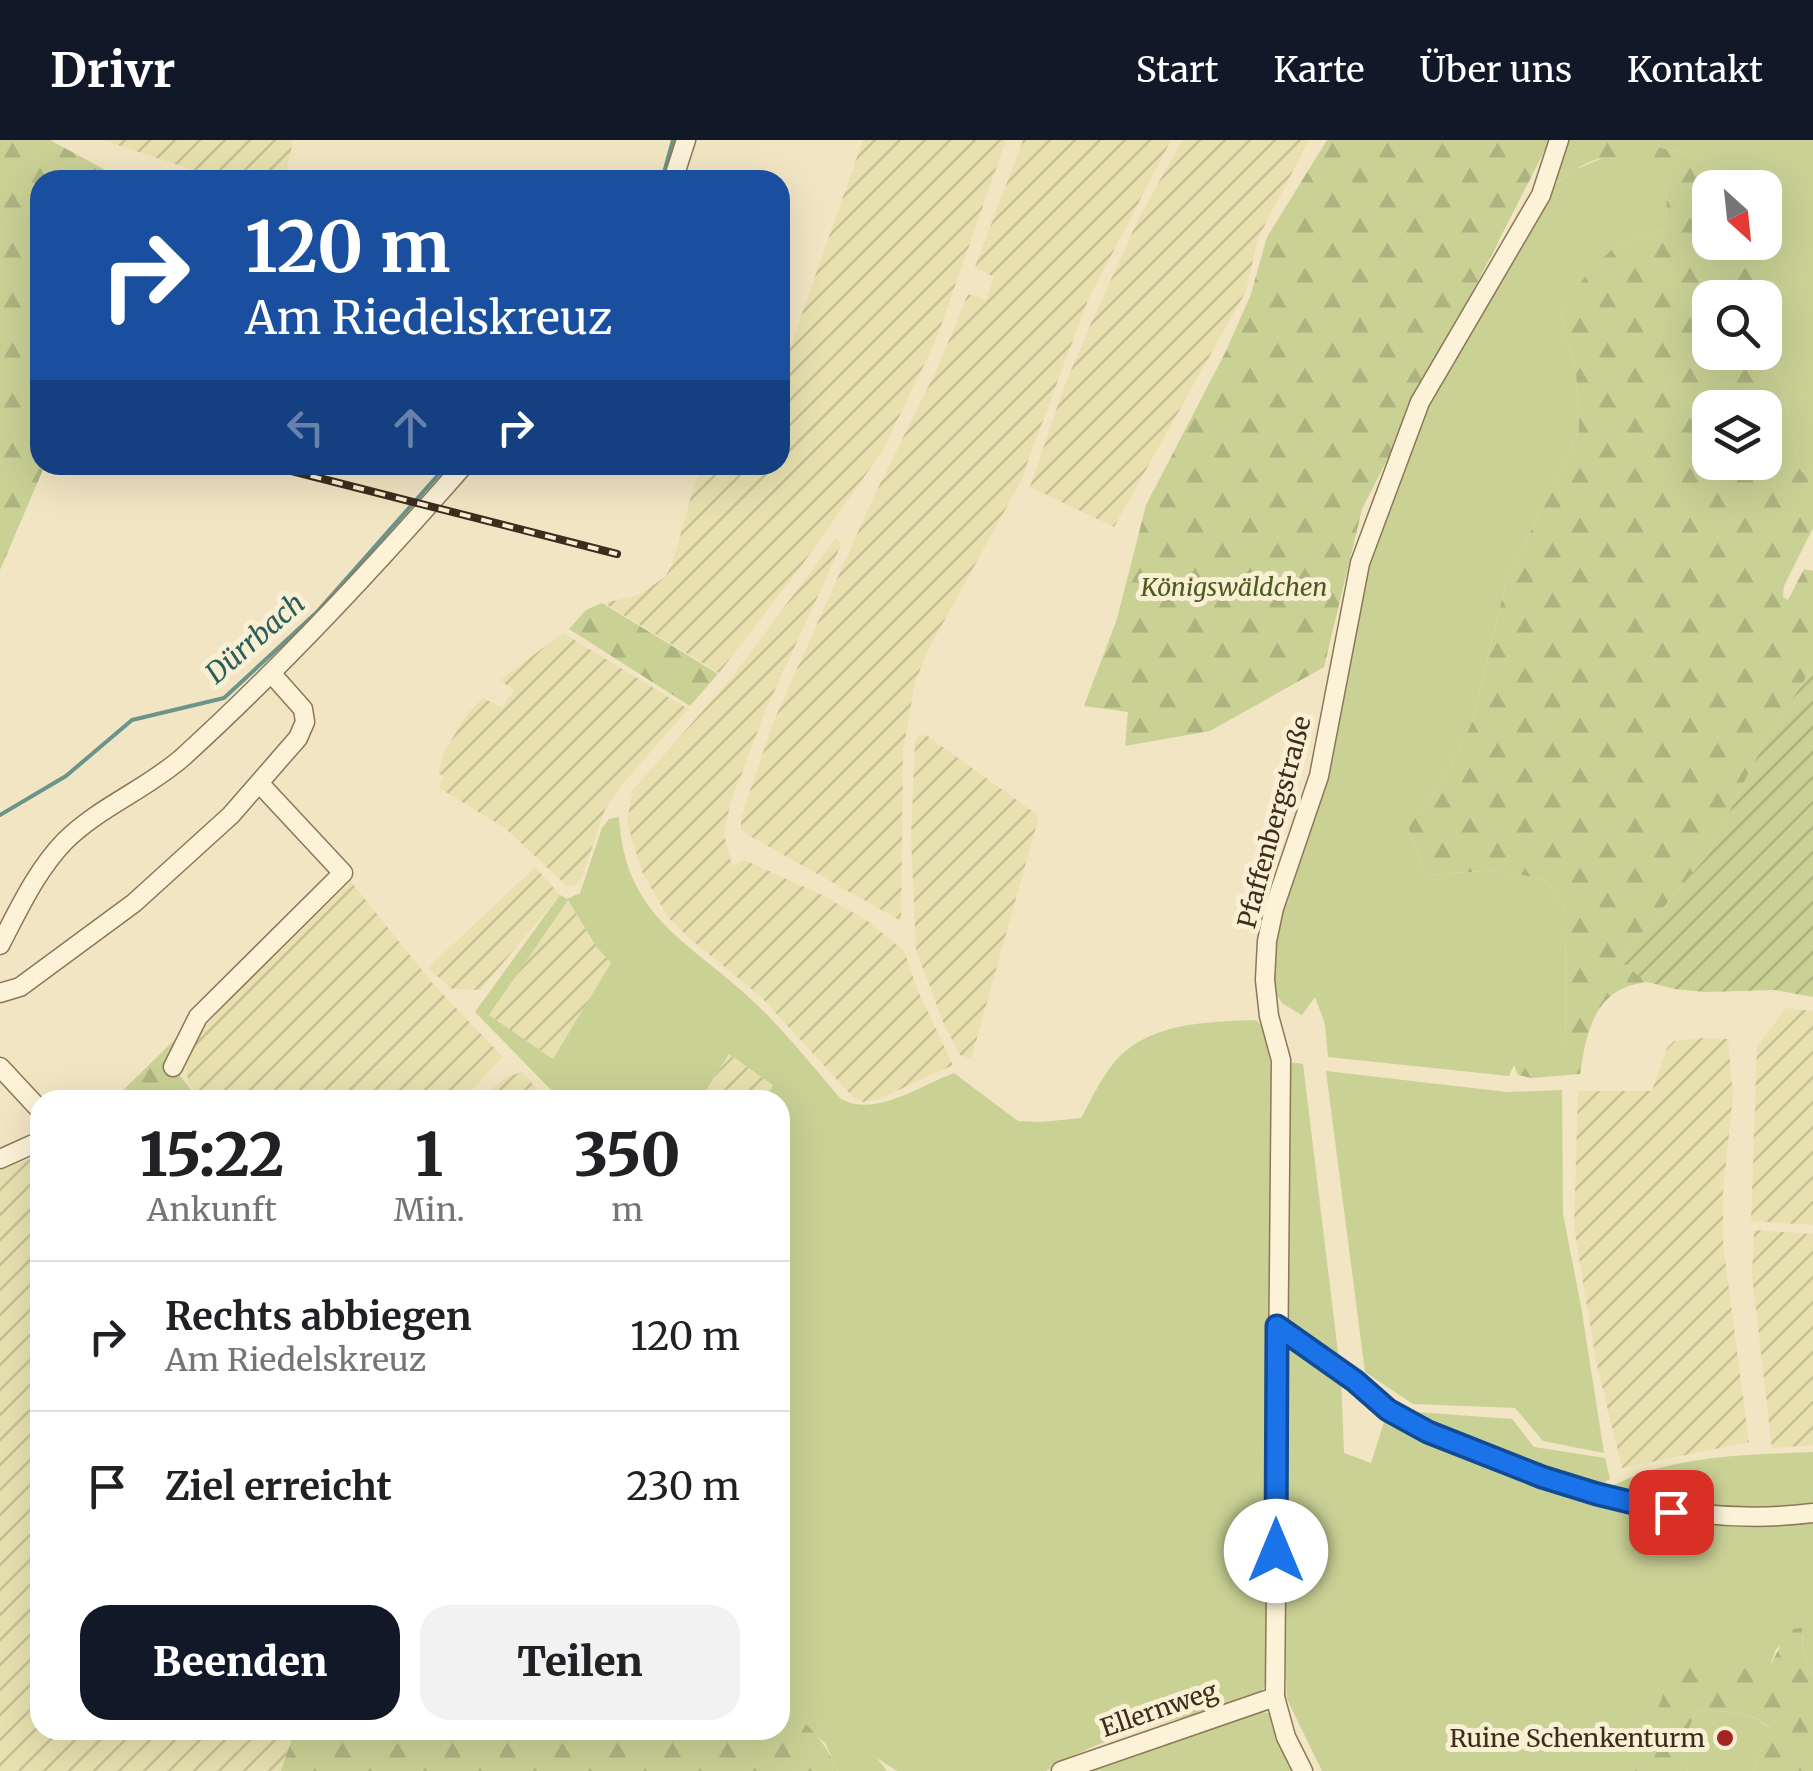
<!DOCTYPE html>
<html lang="de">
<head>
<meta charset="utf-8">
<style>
	:root { --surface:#fff; --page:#f2f2f2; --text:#202124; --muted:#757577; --line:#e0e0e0; --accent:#111827 }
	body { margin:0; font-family:Merriweather,serif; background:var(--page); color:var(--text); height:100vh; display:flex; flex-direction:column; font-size:38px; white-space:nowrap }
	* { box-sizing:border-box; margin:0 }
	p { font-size:32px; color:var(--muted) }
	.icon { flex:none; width:55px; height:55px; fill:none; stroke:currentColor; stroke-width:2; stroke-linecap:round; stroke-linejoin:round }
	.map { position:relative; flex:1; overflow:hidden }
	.details { position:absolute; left:30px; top:950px; width:760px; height:650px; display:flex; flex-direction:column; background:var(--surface); border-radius:30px; box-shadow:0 10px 40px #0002 }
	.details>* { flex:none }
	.top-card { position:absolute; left:30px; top:30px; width:760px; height:305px; border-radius:30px; box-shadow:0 10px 40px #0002; background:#1a4fa0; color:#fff; overflow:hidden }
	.needle { width:65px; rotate:153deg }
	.fabs { position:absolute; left:1692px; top:30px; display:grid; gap:20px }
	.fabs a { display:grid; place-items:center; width:90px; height:90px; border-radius:20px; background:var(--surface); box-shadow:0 10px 40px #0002; font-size:50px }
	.pin { position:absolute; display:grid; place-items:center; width:85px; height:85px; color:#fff; margin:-42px; border-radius:20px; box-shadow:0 5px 15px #0006 }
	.me { position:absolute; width:110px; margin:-55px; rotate:0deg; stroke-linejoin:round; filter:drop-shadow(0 0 8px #0008) }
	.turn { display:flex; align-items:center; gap:35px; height:210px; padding:0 50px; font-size:45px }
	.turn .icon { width:130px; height:130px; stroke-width:2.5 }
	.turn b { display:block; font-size:70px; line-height:85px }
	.lanes { display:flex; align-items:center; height:95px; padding:0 50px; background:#0003; justify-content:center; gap:50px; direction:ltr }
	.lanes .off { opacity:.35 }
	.eta { display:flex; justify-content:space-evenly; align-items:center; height:170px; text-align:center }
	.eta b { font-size:60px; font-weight:800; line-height:70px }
	.button { display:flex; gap:20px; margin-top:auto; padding:20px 50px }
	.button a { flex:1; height:115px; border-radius:30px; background:var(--accent); color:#fff; font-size:40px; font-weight:800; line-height:115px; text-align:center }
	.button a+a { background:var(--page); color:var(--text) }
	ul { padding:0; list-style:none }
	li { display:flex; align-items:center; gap:30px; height:150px; padding:0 50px; border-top:2px solid var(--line) }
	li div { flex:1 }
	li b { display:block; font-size:38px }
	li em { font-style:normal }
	header { display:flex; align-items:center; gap:60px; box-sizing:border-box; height:140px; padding:0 50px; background:var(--accent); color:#fff }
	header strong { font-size:48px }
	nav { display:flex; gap:55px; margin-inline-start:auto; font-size:35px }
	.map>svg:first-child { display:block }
	.farmland { fill:url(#farmland-furrows) }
	.grass { fill:#c9d195; fill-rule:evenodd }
	.forest { fill:url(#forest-firs); fill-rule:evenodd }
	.garden { fill:url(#garden-furrows) }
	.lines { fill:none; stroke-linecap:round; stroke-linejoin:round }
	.stream { stroke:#6b948b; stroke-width:4 }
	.minor-casing { stroke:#8e7658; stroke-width:21 }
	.minor { stroke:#fcf2d7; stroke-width:18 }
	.rail-casing { stroke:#3d2d1d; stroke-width:8 }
	.rail { stroke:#f9efd3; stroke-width:4; stroke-dasharray:11; stroke-linecap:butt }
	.route-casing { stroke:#114b97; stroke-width:25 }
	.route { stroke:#1a73e8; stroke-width:18 }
	.poi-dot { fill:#a32522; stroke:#f9efd3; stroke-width:4 }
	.labels { text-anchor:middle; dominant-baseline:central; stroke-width:10; stroke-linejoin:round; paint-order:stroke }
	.park-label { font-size:25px; font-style:italic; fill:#4b5b22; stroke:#f9efd3 }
	.street-label { font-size:25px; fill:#3d2d1d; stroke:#f9efd3 }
	.poi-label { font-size:25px; fill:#3d2d1d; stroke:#f9efd3; text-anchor:end }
	.water-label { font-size:28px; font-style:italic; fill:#2b5e5c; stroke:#f9efd3 }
</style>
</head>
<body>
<header>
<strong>Drivr</strong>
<nav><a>Start</a><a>Karte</a><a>Über uns</a><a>Kontakt</a></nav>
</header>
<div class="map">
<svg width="1813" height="1631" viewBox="0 0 1813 1631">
	<defs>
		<pattern id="farmland-furrows" width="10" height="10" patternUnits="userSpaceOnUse" patternTransform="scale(2.5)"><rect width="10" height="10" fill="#e8e1af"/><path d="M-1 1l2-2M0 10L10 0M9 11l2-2" fill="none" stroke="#c8c196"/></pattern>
		<pattern id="forest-firs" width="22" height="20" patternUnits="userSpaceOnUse" patternTransform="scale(2.5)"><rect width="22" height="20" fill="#c9d195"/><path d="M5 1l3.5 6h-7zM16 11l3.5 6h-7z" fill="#aeb480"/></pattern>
		<pattern id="garden-furrows" width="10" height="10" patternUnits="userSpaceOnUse" patternTransform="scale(2.5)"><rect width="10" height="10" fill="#c9d195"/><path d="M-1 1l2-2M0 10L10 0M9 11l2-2" fill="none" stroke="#aeb480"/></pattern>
	</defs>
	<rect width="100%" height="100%" fill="#f2e5c3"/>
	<!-- farmland -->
	<g class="farmland">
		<path d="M103,0H293L285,40H194L196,31Z"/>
		<path d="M863,0H1006L936,200L883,310L802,425L719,533L604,463L639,455L665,437L672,425L696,339L705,325H780V236Z"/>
		<path d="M1023,0H1171L1088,160L1019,345L928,510L915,542L903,611L901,781L741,691V678L773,583L874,356L938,227L968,154L986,160L994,137L975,127Z"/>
		<path d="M1182,0H1309L1258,98L1246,151L1114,387L1030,347L1064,247L1088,190L1138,80Z"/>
		<path d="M835,399L842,403L767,567L730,664L724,694L732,726L744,720L822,755L868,781L904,811L918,851L953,925L879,959L863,962L852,956L761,857L689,798L668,777L643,734L627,683L632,651L730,540Z"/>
		<path d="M563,493L688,569L621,646L605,669L582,737L576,745L567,746L505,688L439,648L444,636L438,633L444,612L468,573L483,558L502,568L514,550L500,540Z"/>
		<path d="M926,595L1039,676L971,919L960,915L944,884L916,810L911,697L915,602L918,596Z"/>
		<path d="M535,727L560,755L480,850L452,849L428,828Z"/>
		<path d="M351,742L433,844L503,917L462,960H204L189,945L186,929L188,910L224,864Z"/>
		<path d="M567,759L596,806L611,822L554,920L489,875Z"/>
		<path d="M1786,868L1813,871V1085L1751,1081L1757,907Z"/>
		<path d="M1702,898L1728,899L1733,955L1723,1052V1104L1749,1302L1622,1328L1596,1221L1574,1087L1578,951H1652L1667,908L1674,901Z"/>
		<path d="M729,914L773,945L765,960H700Z"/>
		<path d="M522,932L547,960H478L506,937Z"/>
		<path d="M40,1016V1590H295L281,1631H0V1028Z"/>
		<path d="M1754,1090L1813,1094V1305L1772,1308L1752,1135Z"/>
	</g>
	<!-- grass -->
	<g class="grass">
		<path d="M1653,0H1813V329L1801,332L1765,172V158L1760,157L1742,103L1765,102V48L1713,47L1701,17L1661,8Z"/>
		<path d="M1610,15L1639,21L1666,39L1667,88L1618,104L1560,170L1576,232L1579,290L1506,443L1472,582L1447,634L1408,687L1426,735L1499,730L1548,741L1566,771L1565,928L1514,925L1509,936L1328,917L1325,884L1315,857L1302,875L1283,864L1265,840L1267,801L1319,636L1360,423L1420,262L1541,55L1574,30Z"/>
		<path d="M619,677C625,779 689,800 754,862C785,891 813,927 841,959C875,978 921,945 954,933L1018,981L1041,982L1081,978C1091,960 1100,940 1113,924C1147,882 1206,882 1256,880L1266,891L1273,945L1271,1152L1268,1190L1270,1538L1262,1550L1249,1559C1182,1579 1106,1593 1046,1631H897L877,1618L887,1631H838L825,1603L786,1570H780V1231L788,1226L780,1214V960H765L773,945L729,914L700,960H561L475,872L560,755L567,759L580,753L602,688L609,679ZM568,760L596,806L611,823L553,919L489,875Z"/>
		<path d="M1290,922L1303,924L1341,1237L1344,1313L1371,1323L1388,1270L1512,1279L1534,1307L1605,1318L1610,1339L1599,1346L1598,1354C1661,1315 1741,1315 1813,1312V1536L1803,1509L1802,1489L1776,1509L1770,1526H1753L1651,1592L1635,1631H1322L1287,1559L1283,1484Z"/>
		<path d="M1326,931L1507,952L1562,950L1563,1074L1581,1166L1604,1313L1543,1301L1515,1268L1413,1264L1365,1232Z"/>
		<path d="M1697,1570C1719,1571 1753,1571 1769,1588L1753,1631H1688L1680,1609Z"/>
		<path d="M1261,1572L1274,1574L1300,1631H1073L1105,1618Z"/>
	</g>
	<!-- forest -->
	<g class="forest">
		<path d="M0,0H50L124,40H40V325H45L0,430Z"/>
		<path d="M1327,0H1550L1362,369L1324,527L1210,591L1125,606L1128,572L1084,566L1117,479L1146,365L1226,211L1251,154L1267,97Z"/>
		<path d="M1559,0H1653L1661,8L1701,17L1713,47L1710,48V102L1742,103L1760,157L1710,158V212H1765V172L1801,332L1813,329V388L1784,446L1783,457L1788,460L1804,429L1813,431V527L1765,601L1707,716L1619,820L1647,842C1595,848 1587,889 1580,934L1531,938L1518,935L1514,925L1565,927L1566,771L1548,741L1499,730L1426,735L1408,687L1447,634L1472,582L1506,443L1579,290L1576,232L1560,170L1591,129L1618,104L1667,88L1666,39C1609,1 1591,16 1541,55ZM1710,268H1765V322H1710Z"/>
		<path d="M602,463L718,534L690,566L569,489L586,470Z"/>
		<path d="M198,877L173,927L199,960H113Z"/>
		<path d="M1802,1488L1803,1509L1813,1536V1631H1753L1769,1587C1752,1571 1719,1571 1697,1570L1680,1609L1688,1631H1635L1667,1544L1681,1521L1770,1526L1789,1489Z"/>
		<path d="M786,1569C812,1586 826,1604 838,1631H281L295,1590H780V1570Z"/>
	</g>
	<!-- garden -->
	<path class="garden" d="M1813,527V857L1776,850L1705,852L1675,849L1647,842L1619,820L1707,716L1765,601Z"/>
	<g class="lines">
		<!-- stream -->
		<g class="stream">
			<path d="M662,40L673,0"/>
			<path d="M0,675L66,636L132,580L224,558L317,472L447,325"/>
		</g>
		<!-- minor casing -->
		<g class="minor-casing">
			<g id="minor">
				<path d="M673,40L686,0"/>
				<path d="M0,805C19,769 36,731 65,701C99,667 147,649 183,617C283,526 375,427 464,325"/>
				<path d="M0,853L20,847L134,763L231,675L298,598L305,582L303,569L271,533"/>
				<path d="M0,927L40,970"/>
				<path d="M173,927L198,877L343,733L260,644"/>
				<path d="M0,1019L40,1001"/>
				<path d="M1277,1186C1302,1203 1328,1220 1352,1239C1365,1248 1375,1260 1387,1269C1411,1287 1442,1298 1470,1310C1579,1355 1694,1388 1813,1373"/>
				<path d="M1061,1631L1275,1557"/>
				<path d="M1303,1631L1286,1597L1275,1557L1281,920L1269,876L1265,840L1267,801L1274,768L1319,636L1360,423L1420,262L1541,55L1559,0"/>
			</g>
		</g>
		<!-- minor -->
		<use href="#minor" class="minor"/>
		<!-- rail casing -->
		<g class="rail-casing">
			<path id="rail" d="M268,325L617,414"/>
		</g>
		<!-- rail -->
		<use href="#rail" class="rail"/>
	</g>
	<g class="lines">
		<!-- route casing -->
		<g class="route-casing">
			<path id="route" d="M1276,1411L1277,1186L1355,1241L1388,1270L1428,1292L1542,1337L1597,1354L1671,1372"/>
		</g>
		<!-- route -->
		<use href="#route" class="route"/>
	</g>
	<!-- markers -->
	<circle class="poi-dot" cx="1725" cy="1598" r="10"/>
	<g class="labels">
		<!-- park labels -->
		<g class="park-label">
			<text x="1234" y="447">Königswäldchen</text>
		</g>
		<!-- street labels -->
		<g class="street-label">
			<text transform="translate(1274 682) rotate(-75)">Pfaffenbergstraße</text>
			<text transform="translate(1159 1569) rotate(-19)">Ellernweg</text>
		</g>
		<!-- poi labels -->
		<g class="poi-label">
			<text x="1705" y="1598">Ruine Schenkenturm</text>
		</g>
		<!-- water labels -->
		<g class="water-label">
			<text transform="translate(255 498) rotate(-41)">Dürrbach</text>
		</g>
	</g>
</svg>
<div class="fabs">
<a><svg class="needle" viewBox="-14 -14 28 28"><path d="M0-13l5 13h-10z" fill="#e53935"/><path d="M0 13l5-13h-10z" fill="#757577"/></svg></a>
<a><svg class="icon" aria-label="search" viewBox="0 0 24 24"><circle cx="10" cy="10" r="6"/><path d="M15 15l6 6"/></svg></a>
<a><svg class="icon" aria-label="layers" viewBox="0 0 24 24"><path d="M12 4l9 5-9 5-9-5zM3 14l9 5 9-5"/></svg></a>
</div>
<div class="pin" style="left:1671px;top:1372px;background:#d93025"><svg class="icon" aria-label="arrive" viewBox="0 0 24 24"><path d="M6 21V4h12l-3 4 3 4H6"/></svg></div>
<svg class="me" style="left:1276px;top:1411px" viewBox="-20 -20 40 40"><circle r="19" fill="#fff"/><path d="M0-13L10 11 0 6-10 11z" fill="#1a73e8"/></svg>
<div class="top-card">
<div class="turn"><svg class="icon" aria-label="right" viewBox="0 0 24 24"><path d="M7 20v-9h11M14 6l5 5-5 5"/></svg><div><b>120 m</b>Am Riedelskreuz</div></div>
<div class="lanes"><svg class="icon off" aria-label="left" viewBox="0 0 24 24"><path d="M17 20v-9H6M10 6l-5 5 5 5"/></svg><svg class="icon off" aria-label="ahead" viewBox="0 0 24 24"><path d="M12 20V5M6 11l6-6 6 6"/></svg><svg class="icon" aria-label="right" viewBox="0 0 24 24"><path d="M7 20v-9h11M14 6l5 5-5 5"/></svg></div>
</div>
<section class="details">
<div class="eta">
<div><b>15:22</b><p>Ankunft</p></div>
<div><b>1</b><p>Min.</p></div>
<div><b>350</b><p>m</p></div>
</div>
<ul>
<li><svg class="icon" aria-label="right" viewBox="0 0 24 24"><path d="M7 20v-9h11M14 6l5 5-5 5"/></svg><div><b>Rechts abbiegen</b><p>Am Riedelskreuz</p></div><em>120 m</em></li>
<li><svg class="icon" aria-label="arrive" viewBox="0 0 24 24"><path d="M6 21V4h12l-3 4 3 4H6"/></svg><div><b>Ziel erreicht</b></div><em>230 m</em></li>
</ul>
<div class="button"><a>Beenden</a><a>Teilen</a></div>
</section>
</div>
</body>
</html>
